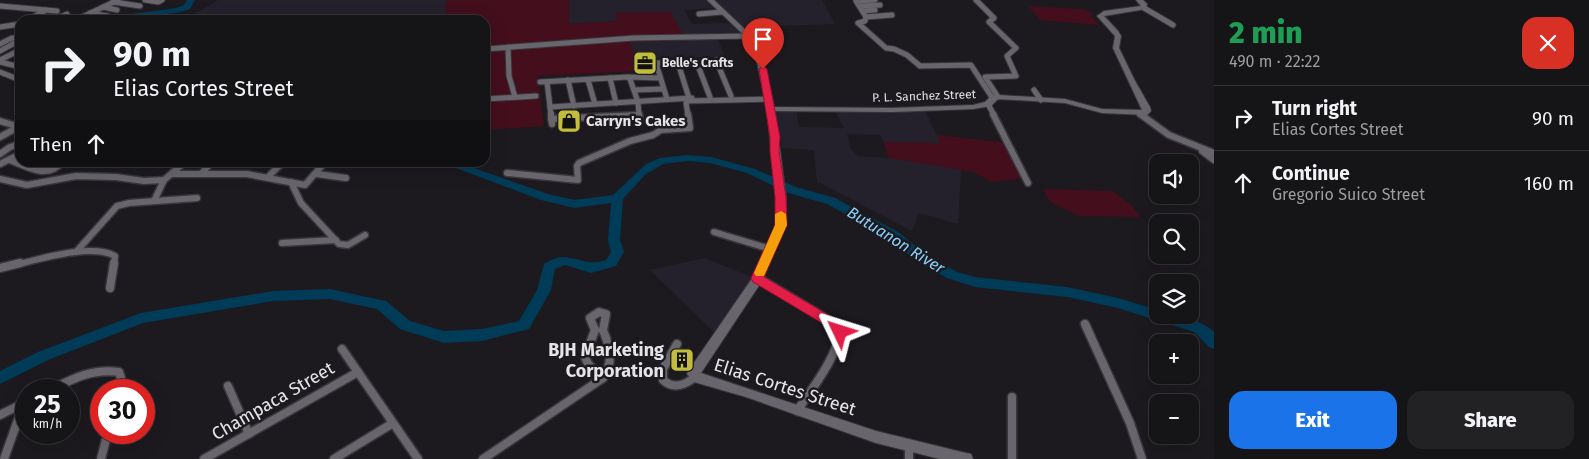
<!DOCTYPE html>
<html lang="en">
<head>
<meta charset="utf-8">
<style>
	:root { --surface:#151417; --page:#222124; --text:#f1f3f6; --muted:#9d9ea1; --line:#343336; --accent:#1a73e8 }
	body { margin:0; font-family:"Fira Sans",sans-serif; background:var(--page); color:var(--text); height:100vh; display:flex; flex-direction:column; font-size:19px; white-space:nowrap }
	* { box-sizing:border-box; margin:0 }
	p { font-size:16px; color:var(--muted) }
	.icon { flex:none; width:28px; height:28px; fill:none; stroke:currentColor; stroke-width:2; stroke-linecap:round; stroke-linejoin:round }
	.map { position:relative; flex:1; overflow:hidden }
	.details { display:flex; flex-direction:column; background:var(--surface); width:375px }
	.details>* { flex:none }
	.banner { position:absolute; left:15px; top:15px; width:475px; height:152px; border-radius:15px; box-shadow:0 5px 20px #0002,0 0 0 1px var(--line); background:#151417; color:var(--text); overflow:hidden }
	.controls { position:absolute; left:1149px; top:154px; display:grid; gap:10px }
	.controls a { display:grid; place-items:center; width:50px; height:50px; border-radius:10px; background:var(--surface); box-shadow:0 5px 20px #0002,0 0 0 1px var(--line); font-size:25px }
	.speed { position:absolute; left:15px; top:379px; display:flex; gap:10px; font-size:25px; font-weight:700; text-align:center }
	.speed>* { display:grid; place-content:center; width:65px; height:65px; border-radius:50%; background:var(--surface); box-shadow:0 5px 20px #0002,0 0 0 1px var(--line); line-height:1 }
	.speed small { font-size:12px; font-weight:400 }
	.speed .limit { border:8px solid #d22; background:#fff; color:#111 }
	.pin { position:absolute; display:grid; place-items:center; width:42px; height:42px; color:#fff; margin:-51px -21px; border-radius:50% 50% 50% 0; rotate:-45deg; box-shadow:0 0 5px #0007 }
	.pin .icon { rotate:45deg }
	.me { position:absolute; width:55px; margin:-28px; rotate:311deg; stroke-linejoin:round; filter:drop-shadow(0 0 4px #0008) }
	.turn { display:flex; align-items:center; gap:18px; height:105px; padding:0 15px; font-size:22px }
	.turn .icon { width:65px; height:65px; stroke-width:2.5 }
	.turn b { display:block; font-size:35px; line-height:42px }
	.then { display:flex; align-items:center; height:48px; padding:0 15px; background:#0003; gap:10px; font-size:19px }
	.round { display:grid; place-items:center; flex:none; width:52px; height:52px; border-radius:15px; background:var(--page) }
	.headline { display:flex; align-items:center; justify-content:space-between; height:85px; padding:0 15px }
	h1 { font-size:30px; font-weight:800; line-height:38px; color:#1e9e55 }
	.primary-button { display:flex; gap:10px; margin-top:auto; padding:10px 15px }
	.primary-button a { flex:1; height:58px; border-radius:15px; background:var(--accent); color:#fff; font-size:20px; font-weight:800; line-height:58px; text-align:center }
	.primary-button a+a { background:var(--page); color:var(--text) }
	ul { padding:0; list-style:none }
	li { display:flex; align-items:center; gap:15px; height:65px; padding:0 15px; border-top:1px solid var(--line) }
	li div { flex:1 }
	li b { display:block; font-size:19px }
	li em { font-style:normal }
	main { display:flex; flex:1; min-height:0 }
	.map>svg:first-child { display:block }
	.built { fill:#25212c }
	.green { fill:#440e1d }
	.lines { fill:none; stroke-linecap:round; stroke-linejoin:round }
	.river { fill:#003b58; fill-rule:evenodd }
	.street-far2-casing { stroke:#38363a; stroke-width:7 }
	.street-far1-casing { stroke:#38363a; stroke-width:9 }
	.street-casing { stroke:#38363a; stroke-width:11 }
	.secondary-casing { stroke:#38363a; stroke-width:2 }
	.street-far2 { stroke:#68666c; stroke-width:5 }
	.street-far1 { stroke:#68666c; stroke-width:6 }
	.street { stroke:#68666c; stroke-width:8 }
	.secondary { fill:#68666c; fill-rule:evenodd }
	.route { fill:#e11d48; stroke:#92132f }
	.slow { fill:#f59e0b }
	.labels { text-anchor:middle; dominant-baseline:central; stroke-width:5; stroke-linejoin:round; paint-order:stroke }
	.far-poi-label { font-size:12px; font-weight:bold; fill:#e4e3e6; stroke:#1c1a1f; text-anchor:start }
	.far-street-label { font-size:12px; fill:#e4e3e6; stroke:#1c1a1f }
	.poi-label { font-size:15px; font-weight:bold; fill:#e4e3e6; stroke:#1c1a1f; text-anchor:start }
	.water-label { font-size:16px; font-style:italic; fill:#8bd0fb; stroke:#1c1a1f }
	.near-poi-label { font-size:18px; font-weight:bold; fill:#e4e3e6; stroke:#1c1a1f; text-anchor:end }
	.near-street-label { font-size:18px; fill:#e4e3e6; stroke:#1c1a1f }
</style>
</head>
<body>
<main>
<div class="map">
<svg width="1214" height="459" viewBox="0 0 1214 459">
	<rect width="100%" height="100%" fill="#1c1a1f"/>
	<!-- built -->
	<g class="built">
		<path d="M218,0H705L715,8L684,10L692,24L731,23L746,35H683L670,12L616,13L619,21L568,24L485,20H184Z"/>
		<path d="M714,0H822L835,24L743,27Z"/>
		<path d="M717,37L725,57L636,58L629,39Z"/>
		<path d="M776,110H796L799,127L844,128L835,111H925L941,143L883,142L881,135L847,134L851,149L858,156L903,159L961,169L958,224L919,213L912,231L820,183H817L814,150L782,148Z"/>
		<path d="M705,258L754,278L714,332L650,270Z"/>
	</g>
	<!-- green -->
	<g class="green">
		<path d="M451,0H569V24L618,21L615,13L670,12L683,35L629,40L642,71L538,76L544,126L485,130V20H448V17L445,16L447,1Z"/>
		<path d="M1028,6L1083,9L1095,15H1090L1099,25L1040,20Z"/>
		<path d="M937,135L1008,143L1024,178L992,182L974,172L889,158L883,142L941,143Z"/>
		<path d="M1043,189L1112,191L1130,204L1141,217L1079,216L1050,202Z"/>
	</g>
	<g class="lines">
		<!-- river -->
		<g class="river">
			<path d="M187,0H195L190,9L181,12L123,20H110L123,15L176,8L184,5Z"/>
			<path d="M688,155L711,157L755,169L796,187L835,198L900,233L924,254L957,272L975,277L1067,287L1118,298L1158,310V315C1177,315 1199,318 1214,332V349L1209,347L1194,332L1118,308L1067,297L975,287L947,278L914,260L892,239L827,204L788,193L747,173L710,163L688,161L663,164L645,175L623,199L620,240L624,252L616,266L591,273L565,265L555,269L551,290L529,329L482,341L444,343L400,329L377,309L330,299L273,301L143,323L48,360L0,384V371L38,352L141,313L273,291L330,289L381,300L386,301L410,321L444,331L482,329L519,321L537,290L544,264C570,247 580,269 606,260L611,252L608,240L611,203L574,208L541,200L440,162H457L548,194L574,200L613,195L646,164L660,158Z"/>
		</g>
		<!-- street-far2 casing -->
		<g class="street-far2-casing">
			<g id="street-far2">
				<path d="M145,0L158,2L162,0"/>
				<path d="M875,0L856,1L866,17L865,21L858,23L886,48L894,49L907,55L920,66L971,65L993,99"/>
				<path d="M976,0L994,18L989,22L1016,48L1007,56L1016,76L985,77L998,97"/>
				<path d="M113,2L140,6"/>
				<path d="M0,6L57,11"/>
				<path d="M860,6L880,5"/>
				<path d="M103,7L117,10"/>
				<path d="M1144,8L1173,25"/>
				<path d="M863,11L875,10"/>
				<path d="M90,13L108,16"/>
				<path d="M699,14L722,12"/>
				<path d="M866,17L892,15"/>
				<path d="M28,20L46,10"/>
				<path d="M54,20L67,14"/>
				<path d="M76,20L118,0"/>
				<path d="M0,27L20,24"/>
				<path d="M0,44L12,38H20"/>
				<path d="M508,47L509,76L515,97"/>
				<path d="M485,49L634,38L749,36"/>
				<path d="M0,51L20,40"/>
				<path d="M0,60L20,50"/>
				<path d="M716,60L731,96"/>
				<path d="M0,62L20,67"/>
				<path d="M641,63H717"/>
				<path d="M656,63L667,99"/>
				<path d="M678,63L689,98"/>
				<path d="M697,63L710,97"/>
				<path d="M0,72L20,80"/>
				<path d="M610,78L616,103"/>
				<path d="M630,79L638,102L639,115"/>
				<path d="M568,80L574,106"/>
				<path d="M588,80L595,104"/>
				<path d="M540,82L628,77L660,78"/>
				<path d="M547,82L551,115"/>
				<path d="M634,90L663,89"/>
				<path d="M1034,90L1041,100"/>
				<path d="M485,99L536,96"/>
				<path d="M18,100L20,101"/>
				<path d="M988,104L994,115"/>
				<path d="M550,107L692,98"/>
				<path d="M688,115L686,103L688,101L770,99"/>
			</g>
		</g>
		<!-- street-far1 casing -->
		<g class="street-far1-casing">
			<g id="street-far1">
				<path d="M551,114L552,124"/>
				<path d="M639,114L640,120"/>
				<path d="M993,114L1028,183"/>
				<path d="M1140,114L1169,135L1214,153"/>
				<path d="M551,119L639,115"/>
				<path d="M0,121L20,127"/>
				<path d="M0,137L20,126"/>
				<path d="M1202,151L1214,160"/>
				<path d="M0,154L10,147L20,144"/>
				<path d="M10,160C27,167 48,180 62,162"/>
				<path d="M0,164L20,154"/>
				<path d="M202,173L212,162"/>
				<path d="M507,173L578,180L577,166L579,163L630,141L653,135L661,130L690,128L688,114"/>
				<path d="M173,174H247L305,185L325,162"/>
				<path d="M317,174L346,178"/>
				<path d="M268,177L283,162"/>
				<path d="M0,179L27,185L76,176L116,177L144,181L164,180"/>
				<path d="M291,182L301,203L339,244L348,245L365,235"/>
				<path d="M154,201L164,180L185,162"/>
				<path d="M714,232L770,249"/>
				<path d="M282,243L336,240"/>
				<path d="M76,252L117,206L129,203L197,198"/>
				<path d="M15,265C40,259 92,243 115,256L114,265"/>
			</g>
		</g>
		<!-- street casing -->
		<g class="street-casing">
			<g id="street">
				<path d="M0,268L20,263"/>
				<path d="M758,278L838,326C845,348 809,393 797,411"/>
				<path d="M110,288L114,263"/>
				<path d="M1085,324L1130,423L1142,459"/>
				<path d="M595,330L585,357L588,364L603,378"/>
				<path d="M595,330L590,318L599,312L606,314L603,330"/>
				<path d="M677,344L663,369V380C674,390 685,385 695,377"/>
				<path d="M342,349L418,459"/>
				<path d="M228,386L249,434"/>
				<path d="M50,390C72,379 93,368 119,372L121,378L118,390"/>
				<path d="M1012,397V459"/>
				<path d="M0,415L26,402"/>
				<path d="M909,445V459"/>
				<path d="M4,459L24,403"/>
				<path d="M101,459L108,432"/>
				<path d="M204,459L358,372"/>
				<path d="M334,459L393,423"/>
				<path d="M483,459L603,378C614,362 610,347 603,330"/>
			</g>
		</g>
		<!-- secondary casing -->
		<g class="secondary-casing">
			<path id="secondary" d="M707,0H714L751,35L760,48L774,107L892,108L973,105L985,102L991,96L998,95L1065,99L1102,109L1142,110L1113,48L1115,36L1097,16L1104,11L1141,6L1136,0H1143L1147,4L1146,9L1104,16L1118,31L1121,36L1119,48L1135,81L1150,107L1151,111L1147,115L1102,113L1065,103L998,99L991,106L973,109L892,112L775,111L786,197V225L762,281L701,373L876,431L966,453L971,454L973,459H940L876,443L746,397L694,382L687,374L689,370L753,277L776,225V197L767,109L754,48L746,37Z"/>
		</g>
		<!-- street-far2 -->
		<use href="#street-far2" class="street-far2"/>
		<!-- street-far1 -->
		<use href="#street-far1" class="street-far1"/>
		<!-- street -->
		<use href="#street" class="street"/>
		<!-- secondary -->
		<use href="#secondary" class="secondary"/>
	</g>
	<!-- route -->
	<path class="route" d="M763,66L767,69L780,137L779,151L786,197L787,225L764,277L842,323L846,332L844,335L840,337L835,335L832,329L753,282L751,278L775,225V197L770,151V137L759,69Z"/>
	<!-- slow -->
	<path class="slow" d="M781,211L786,214L787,225L764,276H756L754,273L775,225V214Z"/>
	<!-- icons -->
	<defs>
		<g id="office-square" transform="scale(1.25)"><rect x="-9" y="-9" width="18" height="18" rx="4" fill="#c3bd3e" stroke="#1c1a1f"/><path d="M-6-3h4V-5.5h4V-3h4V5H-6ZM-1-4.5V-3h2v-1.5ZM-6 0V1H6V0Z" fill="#111"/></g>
		<g id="shop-square" transform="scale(1.25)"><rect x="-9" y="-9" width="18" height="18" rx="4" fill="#c3bd3e" stroke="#1c1a1f"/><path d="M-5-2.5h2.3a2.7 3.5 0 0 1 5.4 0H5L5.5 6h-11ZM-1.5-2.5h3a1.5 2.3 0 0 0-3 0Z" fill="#111"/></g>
		<g id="building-square" transform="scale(1.25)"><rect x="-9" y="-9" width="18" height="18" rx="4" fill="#c3bd3e" stroke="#1c1a1f"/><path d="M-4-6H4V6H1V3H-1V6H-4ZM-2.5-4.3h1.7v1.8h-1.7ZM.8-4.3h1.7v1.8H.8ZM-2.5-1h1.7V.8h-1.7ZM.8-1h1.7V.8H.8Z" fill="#111"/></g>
	</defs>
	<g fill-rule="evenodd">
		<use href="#office-square" x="645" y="63"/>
		<use href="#shop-square" x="569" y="121"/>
		<use href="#building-square" x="682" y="360"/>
	</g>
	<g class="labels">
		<!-- far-poi labels -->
		<g class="far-poi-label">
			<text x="662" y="63">Belle's Crafts</text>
		</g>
		<!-- far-street labels -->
		<g class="far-street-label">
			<text transform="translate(924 96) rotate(-2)">P. L. Sanchez Street</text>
		</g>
		<!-- poi labels -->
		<g class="poi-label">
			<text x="586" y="121">Carryn's Cakes</text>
		</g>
		<!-- water labels -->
		<g class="water-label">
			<text transform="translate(896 240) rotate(32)">Butuanon River</text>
		</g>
		<!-- near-poi labels -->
		<g class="near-poi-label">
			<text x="664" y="350">BJH Marketing<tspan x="664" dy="21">Corporation</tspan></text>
		</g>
		<!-- near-street labels -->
		<g class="near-street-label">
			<text transform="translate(785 387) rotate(18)">Elias Cortes Street</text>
			<text transform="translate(273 401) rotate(-30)">Champaca Street</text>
		</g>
	</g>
</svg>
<div class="controls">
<a><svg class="icon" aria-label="sound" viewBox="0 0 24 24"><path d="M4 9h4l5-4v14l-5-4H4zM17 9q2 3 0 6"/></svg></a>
<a><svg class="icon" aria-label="search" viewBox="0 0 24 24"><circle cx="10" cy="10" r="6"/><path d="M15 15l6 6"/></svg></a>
<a><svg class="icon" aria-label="layers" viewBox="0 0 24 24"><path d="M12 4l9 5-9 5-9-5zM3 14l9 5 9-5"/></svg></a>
<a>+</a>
<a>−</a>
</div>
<div class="speed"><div>25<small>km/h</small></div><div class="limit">30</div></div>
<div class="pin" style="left:763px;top:69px;background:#d93025"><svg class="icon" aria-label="arrive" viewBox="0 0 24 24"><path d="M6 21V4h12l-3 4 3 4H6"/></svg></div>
<svg class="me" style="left:840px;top:332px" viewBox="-20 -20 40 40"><path d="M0-17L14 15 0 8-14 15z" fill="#e11d48" stroke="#fff" stroke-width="4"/></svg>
<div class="banner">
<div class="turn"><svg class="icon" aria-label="right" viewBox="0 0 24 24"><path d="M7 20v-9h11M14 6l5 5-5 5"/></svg><div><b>90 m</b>Elias Cortes Street</div></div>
<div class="then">Then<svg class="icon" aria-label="ahead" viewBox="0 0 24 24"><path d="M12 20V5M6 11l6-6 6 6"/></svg></div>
</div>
</div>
<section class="details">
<div class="headline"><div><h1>2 min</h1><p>490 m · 22:22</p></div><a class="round" style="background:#d93025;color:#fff"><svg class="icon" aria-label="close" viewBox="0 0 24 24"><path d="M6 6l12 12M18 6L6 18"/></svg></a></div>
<ul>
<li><svg class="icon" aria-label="right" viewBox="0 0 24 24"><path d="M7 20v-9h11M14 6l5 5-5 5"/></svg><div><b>Turn right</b><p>Elias Cortes Street</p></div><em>90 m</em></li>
<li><svg class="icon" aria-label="ahead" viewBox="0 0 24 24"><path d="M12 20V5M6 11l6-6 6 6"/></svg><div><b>Continue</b><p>Gregorio Suico Street</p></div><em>160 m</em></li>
</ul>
<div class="primary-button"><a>Exit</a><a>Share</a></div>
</section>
</main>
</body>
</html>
